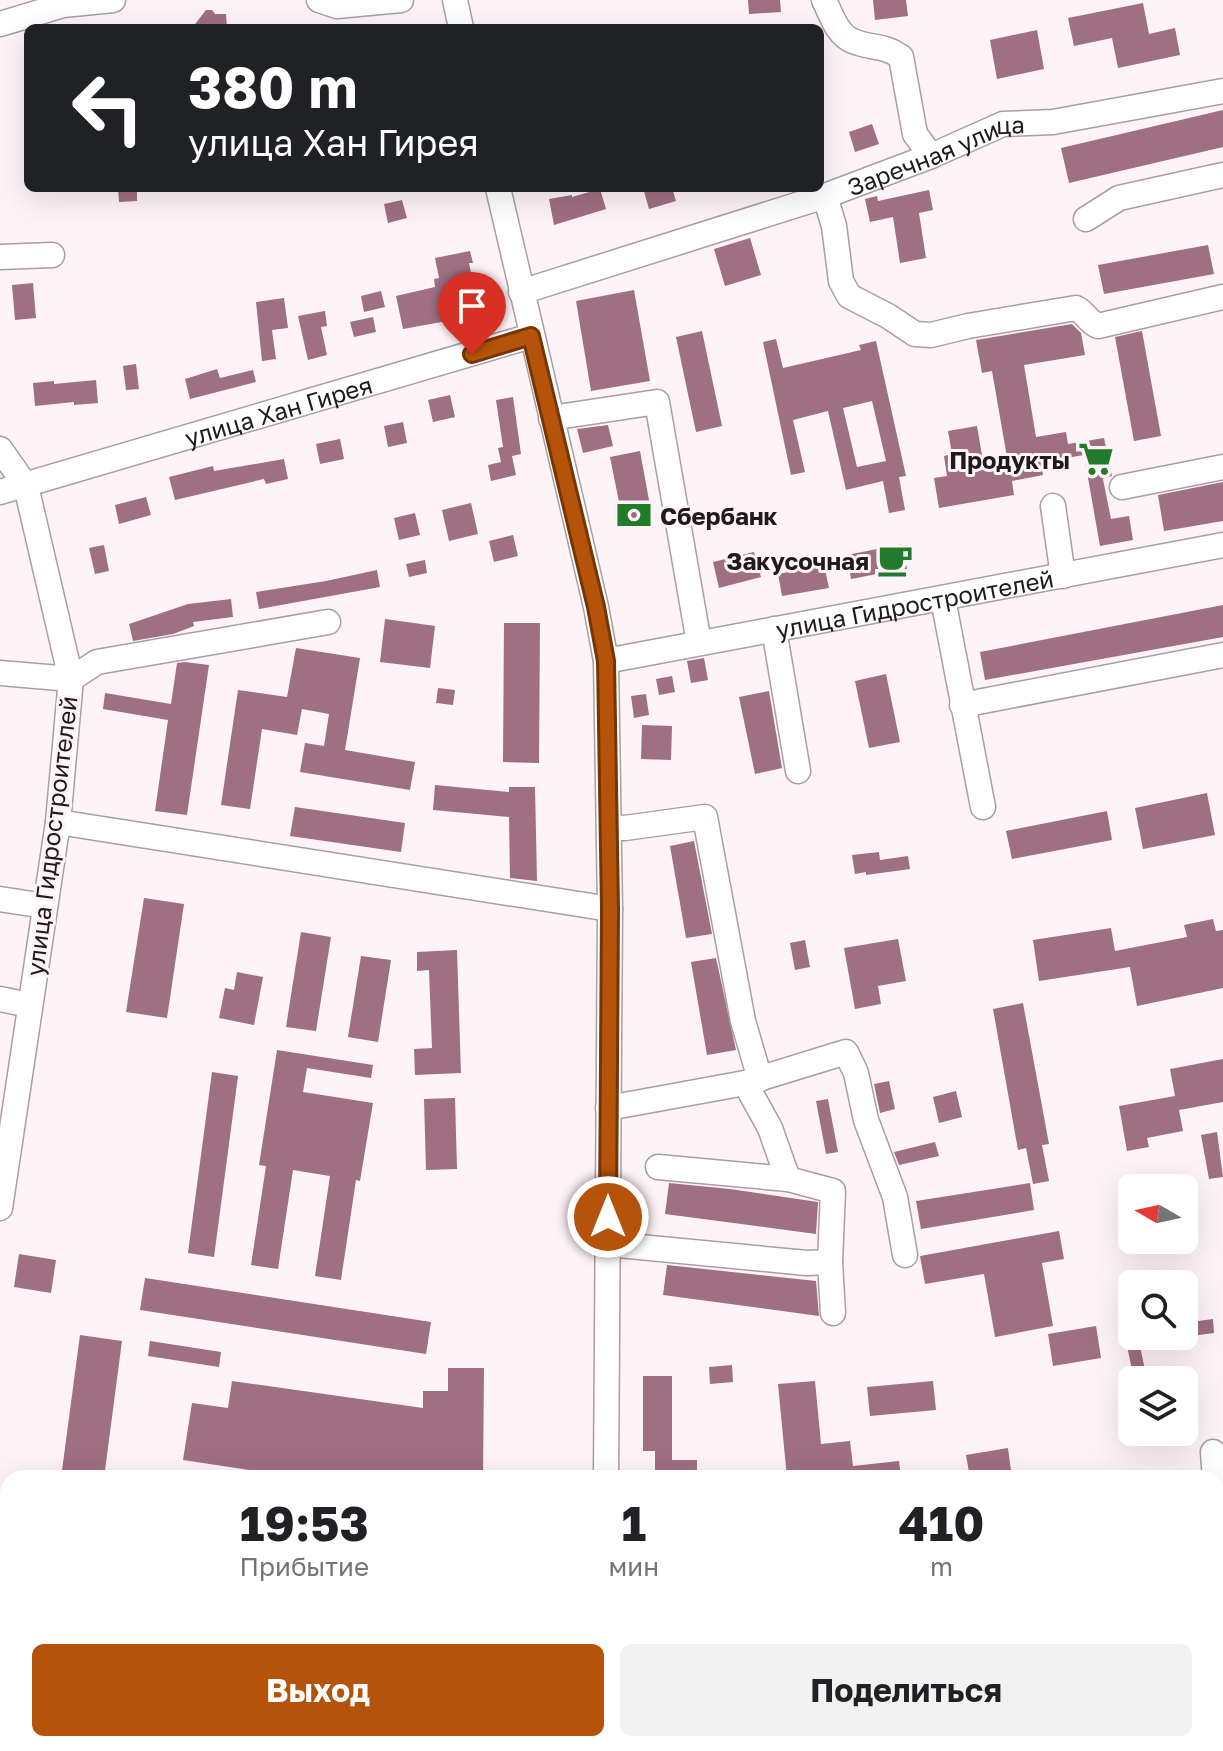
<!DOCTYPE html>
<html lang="ru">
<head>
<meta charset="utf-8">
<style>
	:root { --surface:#fff; --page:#f2f2f2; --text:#202124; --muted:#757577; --accent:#b45309 }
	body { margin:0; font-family:"Golos Text",sans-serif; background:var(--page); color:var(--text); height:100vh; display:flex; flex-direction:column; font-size:30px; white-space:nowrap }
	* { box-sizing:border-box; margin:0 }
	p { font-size:26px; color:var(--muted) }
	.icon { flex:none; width:44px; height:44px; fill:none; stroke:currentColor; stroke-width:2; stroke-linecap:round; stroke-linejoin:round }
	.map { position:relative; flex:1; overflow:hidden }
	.side { position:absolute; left:0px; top:1470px; width:1224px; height:282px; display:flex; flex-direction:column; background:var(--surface); border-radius:24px 24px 0 0; box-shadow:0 8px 32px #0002 }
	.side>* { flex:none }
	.hud { position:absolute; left:24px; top:24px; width:800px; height:168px; border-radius:12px; box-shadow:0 8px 32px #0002; background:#202124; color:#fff; overflow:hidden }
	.needle { width:52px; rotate:279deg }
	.tools { position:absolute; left:1118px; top:1174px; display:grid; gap:16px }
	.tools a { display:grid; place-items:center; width:80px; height:80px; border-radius:12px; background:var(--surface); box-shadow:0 8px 32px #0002; font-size:40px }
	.pin { position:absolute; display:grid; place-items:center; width:68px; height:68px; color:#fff; margin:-82px -34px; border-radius:50% 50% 50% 0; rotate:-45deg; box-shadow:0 0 8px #0007 }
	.pin .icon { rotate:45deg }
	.me { position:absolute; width:88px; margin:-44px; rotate:0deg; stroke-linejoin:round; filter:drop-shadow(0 0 6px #0008) }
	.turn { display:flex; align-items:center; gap:28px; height:168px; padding:0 32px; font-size:36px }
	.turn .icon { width:104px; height:104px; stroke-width:2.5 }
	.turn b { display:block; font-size:56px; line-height:68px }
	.eta { display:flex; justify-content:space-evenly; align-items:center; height:136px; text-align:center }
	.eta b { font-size:48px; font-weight:700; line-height:56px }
	.action { display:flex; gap:16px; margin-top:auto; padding:16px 32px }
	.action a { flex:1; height:92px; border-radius:12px; background:var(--accent); color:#fff; font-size:32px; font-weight:700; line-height:92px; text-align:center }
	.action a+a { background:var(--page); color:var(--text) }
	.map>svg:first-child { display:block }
	.building { fill:#9f6f82; fill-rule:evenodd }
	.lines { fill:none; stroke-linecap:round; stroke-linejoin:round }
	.minor-casing { stroke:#ab9ea3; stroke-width:27 }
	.minor { stroke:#fff; stroke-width:24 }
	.route-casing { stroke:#753606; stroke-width:20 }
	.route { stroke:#b45309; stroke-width:14 }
	.labels { text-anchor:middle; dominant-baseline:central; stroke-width:6; stroke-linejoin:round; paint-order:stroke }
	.street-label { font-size:24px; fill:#1f1a1c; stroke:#fef3f6 }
	.poi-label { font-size:24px; font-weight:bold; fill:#1f1a1c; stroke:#fef3f6; text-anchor:end }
</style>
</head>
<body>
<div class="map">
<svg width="1223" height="1751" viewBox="0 0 1223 1751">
	<rect width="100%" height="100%" fill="#fef3f6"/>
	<!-- building -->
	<g class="building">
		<path d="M748,0H780L781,12L749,14Z"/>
		<path d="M873,0H906L908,16L875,20Z"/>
		<path d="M1143,3L1149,34L1175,28L1180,55L1118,68L1112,38L1074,46L1068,18Z"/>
		<path d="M206,10H212L215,14H226L227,28H192Z"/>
		<path d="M1037,30L1044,69L997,79L990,40Z"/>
		<path d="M1223,110V147L1069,183L1061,148Z"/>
		<path d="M872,124L879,144L855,152L849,132Z"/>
		<path d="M118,188H137V201L119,202Z"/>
		<path d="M643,188H672L676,201L649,209Z"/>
		<path d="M600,189L606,209L554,225L549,199L572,195V197Z"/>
		<path d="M929,190L933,210L919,213L926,258L900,263L893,217L870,222L865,199L877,196L878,201Z"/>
		<path d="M402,200L407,218L388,223L384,204Z"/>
		<path d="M750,238L761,275L725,286L714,249Z"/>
		<path d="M1208,245L1214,274L1104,294L1098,265Z"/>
		<path d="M470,251L473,263H469L480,315L403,329L396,296L435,287L434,279L439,278L435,258Z"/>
		<path d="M33,283L36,318L15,320L12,285Z"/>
		<path d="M634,290L650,381L591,391L576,301Z"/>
		<path d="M381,291L385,307L364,312L361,296Z"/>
		<path d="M284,298L288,328L272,330L276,359L262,361L256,302Z"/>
		<path d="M325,311L327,326L321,327L327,355L308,360L298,316Z"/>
		<path d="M373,317L376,332L354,337L350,322Z"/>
		<path d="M1072,324L1081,333L1085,355L1024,365L1036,437L1066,432L1068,444L1104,438L1112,476L1103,479L1111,519L1129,516L1133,540L1100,546L1084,455L1041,462L1043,475L1012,481L1014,495L939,508L934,478L947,476L944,456L952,454L948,431L977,426L984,467L1008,463L992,371L982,373L976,340Z"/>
		<path d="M702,331L722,426L696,432L676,337Z"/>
		<path d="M1142,331L1161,436L1134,441L1115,337Z"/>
		<path d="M776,339L783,368L861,350L859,345L876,341L906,476L899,477L905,510L889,513L883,481L846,490L828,411L793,420L805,472L791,475L763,342ZM872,401L886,461L857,467L843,408Z"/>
		<path d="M136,364L139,389L126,390L123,366Z"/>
		<path d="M217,369L220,378L253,370L256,382L190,399L185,379Z"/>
		<path d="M96,380L98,403L74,405V402L35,406L33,383L54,381V384Z"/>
		<path d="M450,395L455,417L433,422L428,400Z"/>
		<path d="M513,397L521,454L512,456L516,475L491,481L488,465L501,462L498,448L503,447L496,400Z"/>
		<path d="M403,422L407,443L388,447L384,426Z"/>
		<path d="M608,425L613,446L583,453L577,429Z"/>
		<path d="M340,439L344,459L320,464L316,444Z"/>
		<path d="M640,451L653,522L624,527L610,457Z"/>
		<path d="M284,459L288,479L266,484L264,479L175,500L169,477L213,466L214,471Z"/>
		<path d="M1223,482V521L1164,531L1158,495Z"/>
		<path d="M146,497L151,515L119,524L115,505Z"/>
		<path d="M471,503L478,534L449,541L442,510Z"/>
		<path d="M415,513L420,535L399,540L394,518Z"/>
		<path d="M513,535L518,556L494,562L489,541Z"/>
		<path d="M902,544L908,574L888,578L887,572L851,579L847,555Z"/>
		<path d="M104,545L109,571L95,574L89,548Z"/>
		<path d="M754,552L761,577L719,588L713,562Z"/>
		<path d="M425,560L427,573L409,577L406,564Z"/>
		<path d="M824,565L829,588L782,596L778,574Z"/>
		<path d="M377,570L380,587L259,609L256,592L326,581Z"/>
		<path d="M231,599L233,617L193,622L194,626L173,634L133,641L129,624L188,604Z"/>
		<path d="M1223,605V637L985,680L980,652Z"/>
		<path d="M385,619L435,626L430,668L380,662Z"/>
		<path d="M504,623H540L539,763L503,762Z"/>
		<path d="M296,648L360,658L345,750L415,762L410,790L300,772L305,743L324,746L329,714L302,709L297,735L262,729L250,809L221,805L238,690L287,697Z"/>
		<path d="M704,658L708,680L691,683L687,661Z"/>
		<path d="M185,662L209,665L187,815L155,811L168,720L103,709L105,693L171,704L177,663Z"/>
		<path d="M886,674L900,742L869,748L855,681Z"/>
		<path d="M672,676L675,692L659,695L656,679Z"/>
		<path d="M438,688L455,690L453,705L436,703Z"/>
		<path d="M769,691L782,768L755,774L739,697Z"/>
		<path d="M646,694L649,715L634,718L631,696Z"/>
		<path d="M642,725L672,726L671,760L641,759Z"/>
		<path d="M435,785L509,792V787H535L537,881L510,878L509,817L433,810Z"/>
		<path d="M1207,793L1215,835L1143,849L1135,808Z"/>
		<path d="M295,807L405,823L401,852L290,836Z"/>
		<path d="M1107,811L1112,840L1012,859L1006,831Z"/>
		<path d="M694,841L712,934L686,938L670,846Z"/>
		<path d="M879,852L880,860L908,856L910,869L866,875V872L855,874L852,855Z"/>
		<path d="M144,898L184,904L167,1018L126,1012Z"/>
		<path d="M1213,919L1216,931L1223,930V988L1137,1006L1130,967L1039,981L1033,940L1111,928L1115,951L1187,937L1184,925Z"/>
		<path d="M301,932L331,937L316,1031L286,1027Z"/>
		<path d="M898,939L906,981L878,986L881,1004L855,1009L844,948Z"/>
		<path d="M805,940L810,967L795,970L790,943Z"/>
		<path d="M457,950L461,1073L415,1075L414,1049L432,1048L429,970L417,971V952Z"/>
		<path d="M361,956L391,960L378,1042L348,1037Z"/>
		<path d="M716,958L736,1050L707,1055L691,962Z"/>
		<path d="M237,972L263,977L254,1025L219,1018L225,988L234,990Z"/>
		<path d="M1023,1003L1049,1144L1042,1145L1049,1181L1033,1184L1026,1148L1018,1150L993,1009Z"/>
		<path d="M277,1050L373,1065L371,1078L307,1068L303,1092L373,1103L360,1181L356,1180L341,1280L315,1276L330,1176L293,1170L278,1269L251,1265L266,1166L259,1165Z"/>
		<path d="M1223,1059V1102L1179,1110L1183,1131L1147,1138L1149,1147L1127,1151L1119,1106L1175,1096L1170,1069Z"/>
		<path d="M212,1072L238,1076L214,1257L188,1253Z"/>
		<path d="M889,1081L895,1109L880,1113L874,1084Z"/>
		<path d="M956,1091L962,1117L939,1123L933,1097Z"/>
		<path d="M455,1098L457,1169L426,1170L424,1099Z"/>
		<path d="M828,1099L838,1152L826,1154L816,1101Z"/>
		<path d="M1217,1132L1223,1177L1209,1179L1201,1135Z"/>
		<path d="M935,1142L939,1156L899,1165L894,1152Z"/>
		<path d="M669,1183L730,1189L818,1202L816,1234L665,1214Z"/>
		<path d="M1030,1183L1034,1210L921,1229L916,1201Z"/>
		<path d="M1059,1231L1064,1259L1042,1263L1053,1326L995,1337L984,1274L925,1284L920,1256Z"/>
		<path d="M19,1254L56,1260L51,1293L14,1287Z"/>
		<path d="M667,1265L816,1281L819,1316L663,1295Z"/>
		<path d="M145,1278L431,1322L426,1354L140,1310Z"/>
		<path d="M1213,1319L1214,1333L1184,1337V1323Z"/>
		<path d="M1096,1326L1101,1358L1053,1366L1048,1334Z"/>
		<path d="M80,1335L122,1341L104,1478H61Z"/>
		<path d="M1125,1336H1138L1147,1380H1134Z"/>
		<path d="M150,1341L221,1352L219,1367L148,1356Z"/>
		<path d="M732,1365L733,1382L710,1384L709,1367Z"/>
		<path d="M448,1368H484L483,1478H303L183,1460L192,1403L228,1408L232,1381L423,1408V1391H448Z"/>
		<path d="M643,1376H672V1460H697V1478H655V1451H643Z"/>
		<path d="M815,1381L821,1444L850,1441L853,1466L899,1461L901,1478H787L778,1384Z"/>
		<path d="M933,1381L936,1410L870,1416L867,1387Z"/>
		<path d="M1008,1448L1012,1478H970L966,1455Z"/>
	</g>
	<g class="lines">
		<!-- minor casing -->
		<g class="minor-casing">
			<g id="minor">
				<path d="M319,0L337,6L401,0"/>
				<path d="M455,0L461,28"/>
				<path d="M824,0C831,14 837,35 853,41C871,49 883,44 901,57L915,134L931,156"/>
				<path d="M0,24L63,5L113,0"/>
				<path d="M498,188L596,607L606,661L610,909L606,1478"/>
				<path d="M825,196L834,226L841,281L849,296L888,316L915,334L931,335L968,326L1076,308C1086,313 1088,322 1098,326L1223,297"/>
				<path d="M1086,219L1119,198L1223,175"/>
				<path d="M0,257L52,255"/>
				<path id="s1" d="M521,292L825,196L931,156L1003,124L1053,122L1223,91"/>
				<path d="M551,418L657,402L699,643"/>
				<path d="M0,449L26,486L71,679L58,822L0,1208"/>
				<path d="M1122,487L1223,467"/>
				<path id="s2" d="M0,492L531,336"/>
				<path d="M1053,506L1063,576"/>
				<path d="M943,599L983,807"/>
				<path d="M774,629L798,771"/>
				<path id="s3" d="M606,661L1223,545"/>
				<path d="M0,673L71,679"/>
				<path d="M71,679L97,662L328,622"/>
				<path d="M962,705L1223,655"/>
				<path d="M58,822L610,909"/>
				<path d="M609,827L625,828L705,817L743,1021L760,1079"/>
				<path d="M0,899L45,906"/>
				<path d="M0,999L29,1005"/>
				<path d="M745,1083L770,1128L788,1179"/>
				<path d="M608,1108L745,1083L846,1052L856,1073L866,1120L895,1197L905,1255"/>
				<path d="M658,1167L788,1179L833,1191L830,1262L833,1313"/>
				<path d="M608,1244L807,1263L830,1262"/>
				<path d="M1213,1452L1216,1493"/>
				<path d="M1216,1573L1223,1585"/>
				<path d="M1216,1607L1223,1603"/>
				<path d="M1216,1655L1223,1654"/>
				<path d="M1216,1712H1223"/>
				<path d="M605,1744V1751"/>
				<path d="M1061,1744L1063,1751"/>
				<path d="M1180,1751V1744"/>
			</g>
		</g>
		<!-- minor -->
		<use href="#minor" class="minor"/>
	</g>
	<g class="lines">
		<!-- route casing -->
		<g class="route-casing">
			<path id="route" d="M472,354L531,336L596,607L606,661L610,909L608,1217"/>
		</g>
		<!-- route -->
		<use href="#route" class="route"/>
	</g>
	<!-- icons -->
	<defs>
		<g id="supermarket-bare" transform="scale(2.76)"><path d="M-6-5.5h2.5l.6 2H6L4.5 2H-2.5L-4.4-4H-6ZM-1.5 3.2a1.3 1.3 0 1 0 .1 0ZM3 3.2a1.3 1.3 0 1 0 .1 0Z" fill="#217b2a" stroke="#fef3f6" stroke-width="2.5" paint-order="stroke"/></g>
		<g id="bank-bare" transform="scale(2.76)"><path d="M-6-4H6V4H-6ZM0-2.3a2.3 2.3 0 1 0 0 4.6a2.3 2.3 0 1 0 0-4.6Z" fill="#217b2a" stroke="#fef3f6" stroke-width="2.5" paint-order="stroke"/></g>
		<g id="cafe-bare" transform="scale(2.76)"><path d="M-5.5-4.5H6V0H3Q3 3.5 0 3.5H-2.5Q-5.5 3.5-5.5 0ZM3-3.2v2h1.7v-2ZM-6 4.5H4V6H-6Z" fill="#217b2a" stroke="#fef3f6" stroke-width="2.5" paint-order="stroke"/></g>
	</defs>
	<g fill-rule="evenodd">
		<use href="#supermarket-bare" x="1096" y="459"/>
		<use href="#bank-bare" x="634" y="515"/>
		<use href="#cafe-bare" x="895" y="560"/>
	</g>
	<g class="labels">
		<!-- street labels -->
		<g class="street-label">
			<text stroke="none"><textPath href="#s1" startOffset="438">Заречная улица</textPath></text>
			<text stroke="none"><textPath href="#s2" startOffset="290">улица Хан Гирея</textPath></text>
			<text stroke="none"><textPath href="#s3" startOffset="314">улица Гидростроителей</textPath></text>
			<text transform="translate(51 836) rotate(-83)">улица Гидростроителей</text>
		</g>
		<!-- poi labels -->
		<g class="poi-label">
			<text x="1070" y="459">Продукты</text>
			<text x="660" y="515" text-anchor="start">Сбербанк</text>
			<text x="869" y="560">Закусочная</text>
		</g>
	</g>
</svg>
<div class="tools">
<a><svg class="needle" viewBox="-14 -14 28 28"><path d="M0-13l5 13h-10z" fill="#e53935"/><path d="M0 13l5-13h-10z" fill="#757577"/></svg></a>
<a><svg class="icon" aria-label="search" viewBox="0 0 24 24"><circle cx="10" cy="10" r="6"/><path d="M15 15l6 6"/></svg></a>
<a><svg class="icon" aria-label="layers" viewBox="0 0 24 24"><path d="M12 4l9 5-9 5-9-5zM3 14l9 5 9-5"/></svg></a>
</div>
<div class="pin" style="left:472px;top:354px;background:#d93025"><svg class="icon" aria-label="arrive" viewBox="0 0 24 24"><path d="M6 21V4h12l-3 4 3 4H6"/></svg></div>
<svg class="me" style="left:608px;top:1217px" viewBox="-20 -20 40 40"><circle r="17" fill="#b45309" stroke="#fff" stroke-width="3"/><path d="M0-11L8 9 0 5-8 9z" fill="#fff"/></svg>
<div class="hud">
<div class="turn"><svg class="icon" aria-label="left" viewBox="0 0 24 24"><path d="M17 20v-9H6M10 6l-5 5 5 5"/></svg><div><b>380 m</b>улица Хан Гирея</div></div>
</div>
<section class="side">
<div class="eta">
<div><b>19:53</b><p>Прибытие</p></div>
<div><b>1</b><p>мин</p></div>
<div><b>410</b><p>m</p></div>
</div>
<div class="action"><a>Выход</a><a>Поделиться</a></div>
</section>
</div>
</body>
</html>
